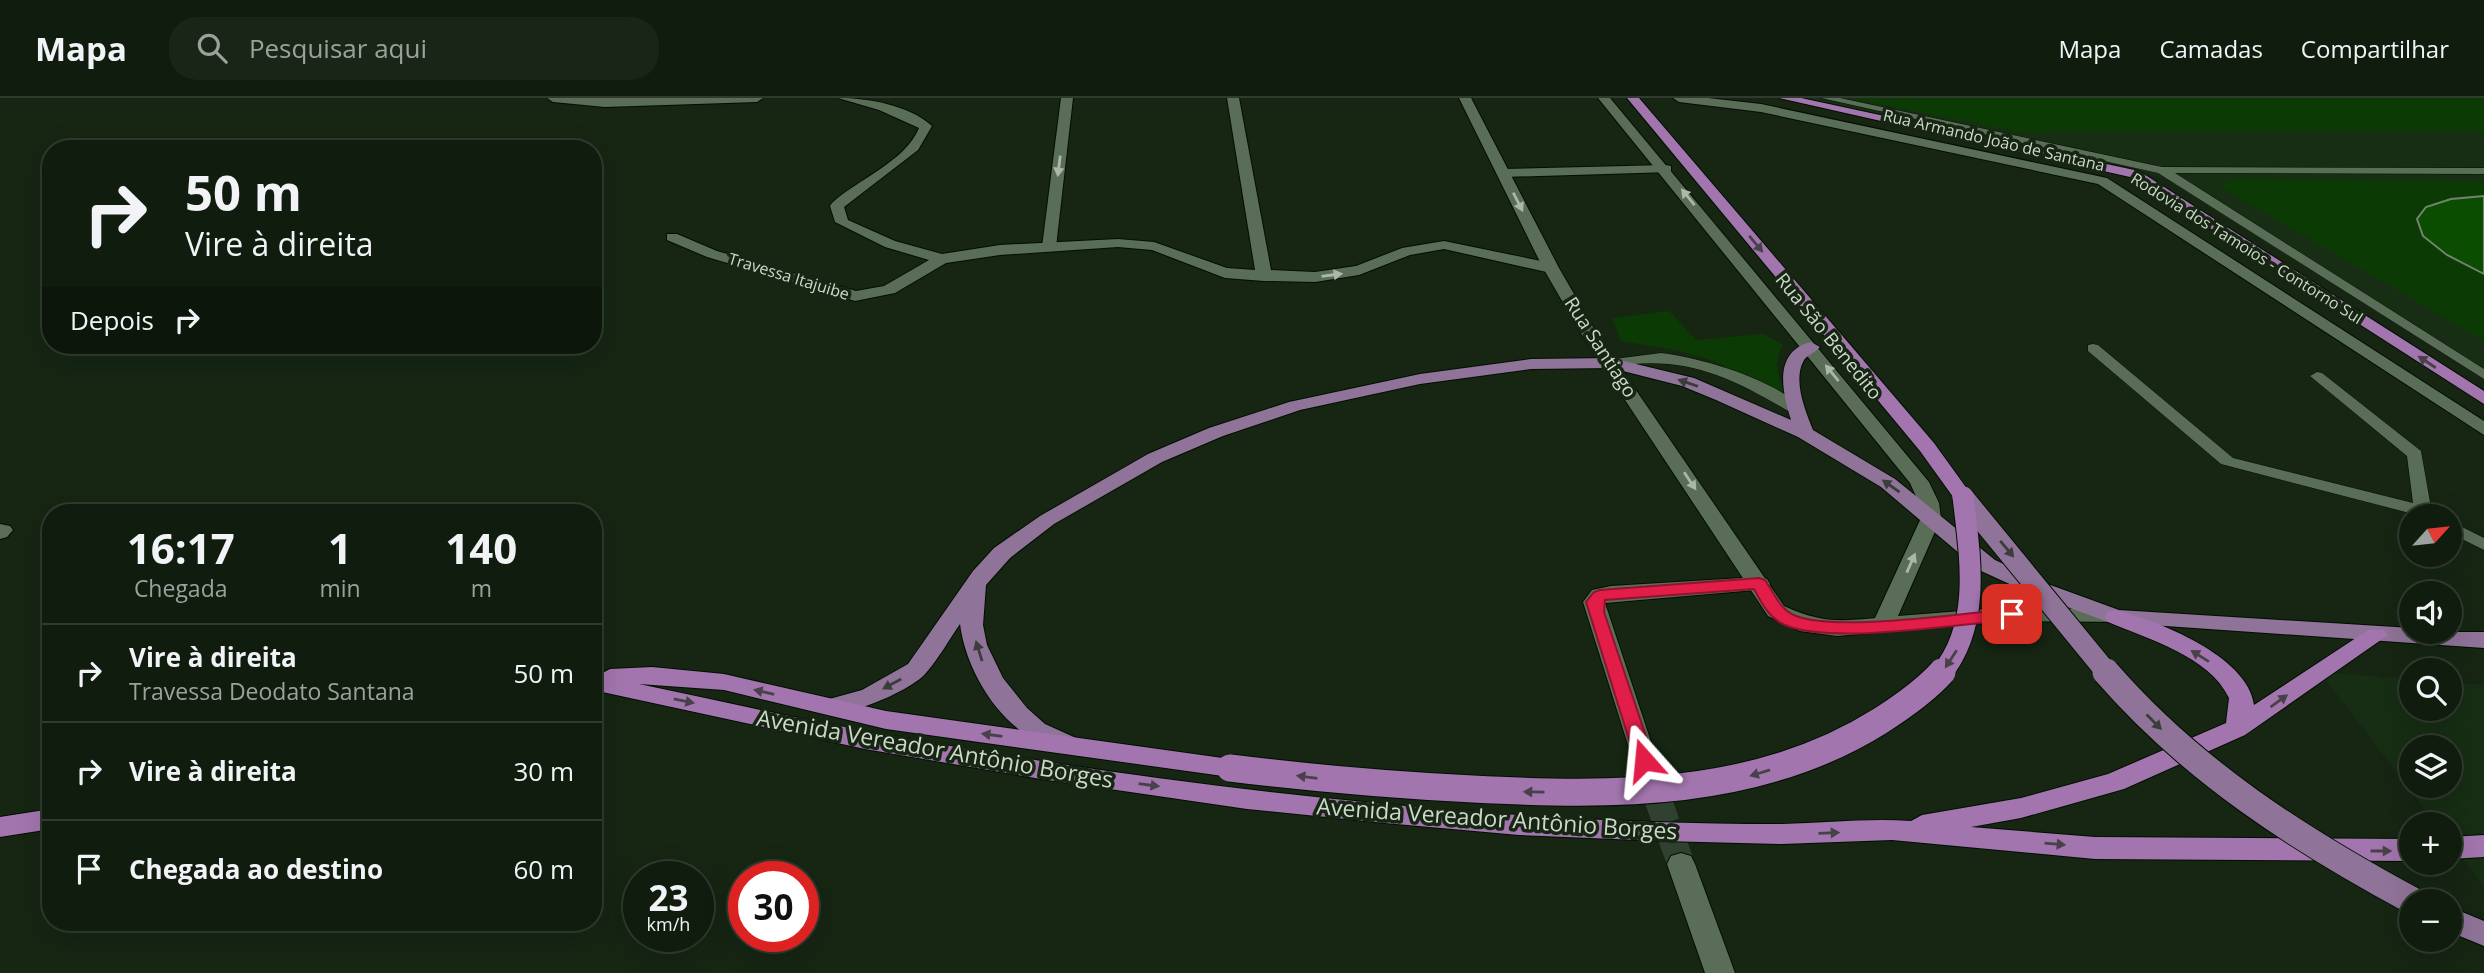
<!DOCTYPE html>
<html lang="pt">
<head>
<meta charset="utf-8">
<style>
	:root { --surface:#101c0e; --page:#192517; --text:#f1f3f6; --muted:#9ca19e; --line:#303a2e }
	body { margin:0; font-family:"Open Sans",sans-serif; background:var(--page); color:var(--text); height:100vh; display:flex; flex-direction:column; font-size:26px; white-space:nowrap }
	* { box-sizing:border-box; margin:0 }
	p { font-size:23px; color:var(--muted) }
	.icon { flex:none; width:38px; height:38px; fill:none; stroke:currentColor; stroke-width:2; stroke-linecap:round; stroke-linejoin:round }
	.map { position:relative; flex:1; overflow:hidden }
	.details { position:absolute; left:42px; top:406px; width:560px; height:427px; display:flex; flex-direction:column; background:var(--surface); border-radius:28px; box-shadow:0 7px 28px #0002,0 0 0 2px var(--line) }
	.details>* { flex:none }
	.top-card { position:absolute; left:42px; top:42px; width:560px; height:214px; border-radius:28px; box-shadow:0 7px 28px #0002,0 0 0 2px var(--line); background:#101c0e; color:var(--text); overflow:hidden }
	.needle { width:46px; rotate:63deg }
	.tools { position:absolute; left:2399px; top:406px; display:grid; gap:14px }
	.tools a { display:grid; place-items:center; width:63px; height:63px; border-radius:50%; background:var(--surface); box-shadow:0 7px 28px #0002,0 0 0 2px var(--line); font-size:35px }
	.speed { position:absolute; left:623px; top:763px; display:flex; gap:14px; font-size:35px; font-weight:700; text-align:center }
	.speed>* { display:grid; place-content:center; width:91px; height:91px; border-radius:50%; background:var(--surface); box-shadow:0 7px 28px #0002,0 0 0 2px var(--line); line-height:1 }
	.speed small { font-size:18px; font-weight:400 }
	.speed .limit { border:10px solid #d22; background:#fff; color:#111 }
	.pin { position:absolute; display:grid; place-items:center; width:60px; height:60px; color:#fff; margin:-30px; border-radius:14px; box-shadow:0 4px 10px #0006 }
	.me { position:absolute; width:77px; margin:-38px; rotate:342deg; stroke-linejoin:round; filter:drop-shadow(0 0 5px #0008) }
	.turn { display:flex; align-items:center; gap:24px; height:147px; padding:0 28px; font-size:32px }
	.turn .icon { width:91px; height:91px; stroke-width:2.5 }
	.turn b { display:block; font-size:49px; line-height:60px }
	.then { display:flex; align-items:center; height:66px; padding:0 28px; background:#0003; gap:14px; font-size:26px }
	.eta { display:flex; justify-content:space-evenly; align-items:center; height:119px; text-align:center }
	.eta b { font-size:42px; font-weight:700; line-height:49px }
	ul { padding:0; list-style:none }
	li { display:flex; align-items:center; gap:21px; height:98px; padding:0 28px; border-top:2px solid var(--line) }
	li div { flex:1 }
	li b { display:block; font-size:26px }
	li em { font-style:normal }
	header { display:flex; align-items:center; gap:42px; box-sizing:border-box; height:98px; padding:0 35px; background:var(--surface); border-bottom:2px solid var(--line) }
	header strong { font-size:33px }
	nav { display:flex; gap:38px; margin-inline-start:auto; font-size:24px }
	.search { width:490px; height:63px; background:var(--page); display:flex; align-items:center; gap:18px; box-sizing:border-box; padding:0 24px; border-radius:28px; color:var(--muted); font-size:26px }
	.map>svg:first-child { display:block }
	.built { fill:#172d14; fill-rule:evenodd }
	.green { fill:#0c3a04 }
	.building { fill:#0a4c00; stroke:#71846d; stroke-width:2 }
	.lines { fill:none; stroke-linecap:round; stroke-linejoin:round }
	.minor-tunnel { stroke:#31412f; stroke-width:27; stroke-dasharray:27 13; stroke-linecap:butt }
	.service-casing { stroke:#020f01; stroke-width:1 }
	.minor-casing { stroke:#020f01; stroke-width:2 }
	.tertiary-casing { stroke:#020f01; stroke-width:2 }
	.primary-casing { stroke:#020f01; stroke-width:2 }
	.trunk-casing { stroke:#020f01; stroke-width:2 }
	.service { fill:#5a6d57; fill-rule:evenodd }
	.minor { fill:#5a6d57; fill-rule:evenodd }
	.tertiary { fill:#5a6d57; fill-rule:evenodd }
	.primary { fill:#907398; fill-rule:evenodd }
	.trunk { fill:#a275ae; fill-rule:evenodd }
	.primary-bridge-far1-casing { stroke:#020f01; stroke-width:23; stroke-linecap:butt }
	.primary-bridge-casing { stroke:#020f01; stroke-width:29; stroke-linecap:butt }
	.trunk-bridge-far1-casing { stroke:#020f01; stroke-width:23; stroke-linecap:butt }
	.trunk-bridge-casing { stroke:#020f01; stroke-width:29; stroke-linecap:butt }
	.primary-bridge-far1 { stroke:#907398; stroke-width:21 }
	.primary-bridge { stroke:#907398; stroke-width:27 }
	.trunk-bridge-far1 { stroke:#a275ae; stroke-width:21 }
	.trunk-bridge { stroke:#a275ae; stroke-width:27 }
	.oneway { fill:#aab8a8 }
	.oneway2 { fill:#474249 }
	.oneway3 { fill:#3b3d3b }
	.route { fill:#e11d48; stroke:#92132f; stroke-width:2 }
	.labels { text-anchor:middle; dominant-baseline:central; stroke-width:7; stroke-linejoin:round; paint-order:stroke }
	.far-street-label { font-size:16px; fill:#cdd8cb; stroke:#162613 }
	.street-label { font-size:19px; fill:#cdd8cb; stroke:#162613 }
	.near-street-label { font-size:23px; fill:#cdd8cb; stroke:#162613 }
</style>
</head>
<body>
<header>
<strong>Mapa</strong>
<div class="search"><svg class="icon" aria-label="search" viewBox="0 0 24 24"><circle cx="10" cy="10" r="6"/><path d="M15 15l6 6"/></svg>Pesquisar aqui</div>
<nav><a>Mapa</a><a>Camadas</a><a>Compartilhar</a></nav>
</header>
<div class="map">
<svg width="2484" height="875" viewBox="0 0 2484 875">
	<rect width="100%" height="100%" fill="#162613"/>
	<!-- built -->
	<g class="built">
		<path d="M1803,0H2484V282L2163,80Z"/>
		<path d="M2320,574L2411,581L2412,611H2450V584L2484,587V788L2450,744V726H2436ZM2412,649H2450V688H2412Z"/>
	</g>
	<!-- green -->
	<g class="green">
		<path d="M1849,0H2484V34H2018Z"/>
		<path d="M2238,80L2484,83V243L2219,88Z"/>
		<path d="M1669,213L1696,242L1764,236L1783,247C1772,266 1779,282 1787,302L1714,263L1680,253L1621,243L1612,220Z"/>
	</g>
	<!-- building -->
	<path class="building" d="M2484,98V176L2447,157L2423,138L2417,121L2426,109L2451,101Z"/>
	<g class="lines">
		<!-- minor-tunnel -->
		<path class="minor-tunnel" d="M1644,662L1681,766"/>
		<!-- service casing -->
		<g class="service-casing">
			<g id="service">
				<path d="M1821,0H1840L2162,69L2484,70V76L2175,75L2484,271V281L2158,75Z"/>
				<path d="M2093,246L2098,247L2233,360L2413,405L2407,358L2310,278L2317,274L2322,275L2421,353L2431,410L2442,418H2421L2221,366L2088,253V247Z"/>
				<path d="M1661,255C1699,259 1777,282 1803,311L1795,316L1790,314C1729,278 1683,256 1611,269L1604,265L1606,262Z"/>
				<path d="M2450,423L2484,440V452L2450,435Z"/>
			</g>
		</g>
		<!-- minor casing -->
		<g class="minor-casing">
			<g id="minor">
				<path d="M547,0H763L757,4L605,9L553,4Z"/>
				<path d="M838,0C868,0 909,7 932,28L918,52L844,109L848,122L895,143L942,156L1000,147L1118,141L1154,144L1227,170L1255,172L1227,0H1239L1271,172L1315,174L1356,168L1402,150L1444,143L1551,165L1559,170L1551,175L1444,151L1410,157L1359,177L1315,184L1264,183L1225,180L1152,152L1118,149L1000,157L946,165L895,195L855,203L707,159L667,142V136H677L717,153L856,193L884,188L929,162L885,149L835,124L830,108L832,105C858,81 905,64 919,30L879,12Z"/>
				<path d="M1673,0H1708L1761,6L2107,80L2484,323V337L2098,86L1761,14L1679,4Z"/>
				<path d="M1666,67L1671,68V74L1503,79L1496,75L1503,71Z"/>
				<path d="M0,426L10,428L13,432L7,439L0,441Z"/>
				<path d="M1759,479L1767,481L1770,486L1767,491L1605,505L1657,662L1653,669L1644,671L1635,669L1583,504L1592,492L1611,488Z"/>
				<path d="M1681,755L1691,758L1695,766L1735,875H1705L1667,766L1671,758Z"/>
			</g>
		</g>
		<!-- tertiary casing -->
		<g class="tertiary-casing">
			<g id="tertiary">
				<path d="M1061,0H1073L1056,149L1049,153L1042,149Z"/>
				<path d="M1459,0H1471L1559,170L1596,234L1784,508C1819,524 1837,524 1875,520L1921,420L1919,405L1910,385L1598,0H1610L1929,384L1939,405L1941,420L1898,518L2012,509L2116,512L2124,514L2127,519L2124,524L2012,523L1837,538L1800,533L1768,518L1580,234L1543,170Z"/>
			</g>
		</g>
		<!-- primary casing -->
		<g class="primary-casing">
			<g id="primary">
				<path d="M1811,244L1820,249C1815,255 1806,257 1803,264C1793,284 1806,314 1813,332L1895,381L1995,462L2045,485L2119,512L2412,530V534H2484V550L2108,524L2029,495L1979,472L1881,389L1798,339L1716,302L1682,288L1611,270L1531,271L1420,286L1300,312L1223,338L1162,364L1054,426L1010,460L986,487L983,527L987,547L1003,580L1027,610L1045,626L1076,640L1080,646L1076,652C1064,656 1056,651 1045,647C999,628 966,573 960,526C949,542 939,560 926,575C911,593 844,621 822,615L819,609L822,603L862,592L908,566L973,473L994,450L1040,418L1148,356L1209,330L1289,304L1420,276L1531,261L1611,260L1694,280L1791,322C1782,294 1773,253 1811,244Z"/>
				<path d="M2450,809L2484,823V848L2450,834Z"/>
			</g>
		</g>
		<!-- trunk casing -->
		<g class="trunk-casing">
			<g id="trunk">
				<path d="M1627,0H1639L1934,345L1973,399L1970,403H1956L1920,353Z"/>
				<path d="M1779,0H1801L2139,73L2484,293V306L2130,79Z"/>
				<path d="M2116,512C2158,523 2248,558 2254,607L2368,532H2384L2388,537L2245,637L2124,691L2021,720L1971,729L2095,739L2412,741V763L2095,761L1892,742L1782,746L1662,743L1519,737L1385,725L1247,711L1041,681L865,651L593,592V576L599,577L610,571L652,569L724,576L886,613L1230,661L1239,663L1243,670L1239,677L1230,679L886,631L724,592L639,586C715,602 790,619 866,633C1081,673 1300,702 1518,717C1605,723 1694,726 1782,726C1825,725 1868,720 1911,723L1922,717L2021,700L2108,676L2226,625L2229,600C2209,558 2148,541 2108,524L2105,519L2108,514Z"/>
				<path d="M51,711V731L0,739V719Z"/>
				<path d="M2484,737V759L2450,761V739Z"/>
			</g>
		</g>
		<!-- service -->
		<use href="#service" class="service"/>
		<!-- minor -->
		<use href="#minor" class="minor"/>
		<!-- tertiary -->
		<use href="#tertiary" class="tertiary"/>
		<!-- primary -->
		<use href="#primary" class="primary"/>
		<!-- trunk -->
		<use href="#trunk" class="trunk"/>
		<!-- primary-bridge-far1 casing -->
		<g class="primary-bridge-far1-casing">
			<path id="primary-bridge-far1" d="M1963,399L2108,576"/>
		</g>
		<!-- primary-bridge casing -->
		<g class="primary-bridge-casing">
			<path id="primary-bridge" d="M2106,574C2192,673 2298,741 2413,803"/>
		</g>
		<!-- trunk-bridge-far1 casing -->
		<g class="trunk-bridge-far1-casing">
			<path id="trunk-bridge-far1" d="M1941,576C1982,526 1970,458 1963,399"/>
		</g>
		<!-- trunk-bridge casing -->
		<g class="trunk-bridge-casing">
			<path id="trunk-bridge" d="M1230,670C1311,680 1392,687 1473,691C1613,698 1758,700 1880,623C1902,609 1924,594 1942,574"/>
		</g>
		<!-- primary-bridge-far1 -->
		<use href="#primary-bridge-far1" class="primary-bridge-far1"/>
		<!-- primary-bridge -->
		<use href="#primary-bridge" class="primary-bridge"/>
		<!-- trunk-bridge-far1 -->
		<use href="#trunk-bridge-far1" class="trunk-bridge-far1"/>
		<!-- trunk-bridge -->
		<use href="#trunk-bridge" class="trunk-bridge"/>
	</g>
	<!-- one-way arrows -->
	<defs><path id="oneway-solid" d="M-6-.8H1V-3.2L6.5 0L1 3.2V.8H-6Z" transform="scale(1.75)"/></defs>
	<g class="oneway">
		<use href="#oneway-solid" transform="translate(1059 68) rotate(97)"/>
		<use href="#oneway-solid" transform="translate(1688 99) rotate(-129)"/>
		<use href="#oneway-solid" transform="translate(1518 104) rotate(63)"/>
		<use href="#oneway-solid" transform="translate(1332 177) rotate(-8)"/>
		<use href="#oneway-solid" transform="translate(1832 275) rotate(-129)"/>
		<use href="#oneway-solid" transform="translate(1690 383) rotate(56)"/>
		<use href="#oneway-solid" transform="translate(1911 465) rotate(-66)"/>
	</g>
	<g class="oneway2">
		<use href="#oneway-solid" transform="translate(1756 146) rotate(50)"/>
		<use href="#oneway-solid" transform="translate(2427 264) rotate(-147)"/>
		<use href="#oneway-solid" transform="translate(2200 558) rotate(-148)"/>
		<use href="#oneway-solid" transform="translate(1951 561) rotate(123)"/>
		<use href="#oneway-solid" transform="translate(764 594) rotate(-167)"/>
		<use href="#oneway-solid" transform="translate(684 603) rotate(12)"/>
		<use href="#oneway-solid" transform="translate(2279 603) rotate(-36)"/>
		<use href="#oneway-solid" transform="translate(992 637) rotate(-172)"/>
		<use href="#oneway-solid" transform="translate(1760 675) rotate(163)"/>
		<use href="#oneway-solid" transform="translate(1307 679) rotate(-173)"/>
		<use href="#oneway-solid" transform="translate(1149 687) rotate(8)"/>
		<use href="#oneway-solid" transform="translate(1534 694) rotate(-179)"/>
		<use href="#oneway-solid" transform="translate(1829 735) rotate(-2)"/>
		<use href="#oneway-solid" transform="translate(2055 746) rotate(5)"/>
		<use href="#oneway-solid" transform="translate(2381 753)"/>
	</g>
	<g class="oneway3">
		<use href="#oneway-solid" transform="translate(1688 285) rotate(-161)"/>
		<use href="#oneway-solid" transform="translate(1891 388) rotate(-145)"/>
		<use href="#oneway-solid" transform="translate(2007 451) rotate(50)"/>
		<use href="#oneway-solid" transform="translate(979 553) rotate(-107)"/>
		<use href="#oneway-solid" transform="translate(892 586) rotate(152)"/>
		<use href="#oneway-solid" transform="translate(2154 624) rotate(45)"/>
	</g>
	<!-- route -->
	<path class="route" d="M1759,480L1765,482C1774,495 1780,512 1796,518C1840,534 1961,515 2012,511L2021,516L2012,522C1957,526 1833,547 1785,527C1769,520 1762,506 1754,491L1605,502L1604,514L1654,662L1651,667H1637L1586,504L1594,494L1600,492Z"/>
	<g class="labels">
		<!-- far-street labels -->
		<g class="far-street-label">
			<text transform="translate(1994 42) rotate(13)">Rua Armando João de Santana</text>
			<text transform="translate(2247 150) rotate(32)">Rodovia dos Tamoios - Contorno Sul</text>
			<text transform="translate(789 178) rotate(17)">Travessa Itajuibe</text>
		</g>
		<!-- street labels -->
		<g class="street-label">
			<text transform="translate(1829 238) rotate(51)">Rua São Benedito</text>
			<text transform="translate(1601 249) rotate(57)">Rua Santiago</text>
		</g>
		<!-- near-street labels -->
		<g class="near-street-label">
			<text transform="translate(935 650) rotate(10)">Avenida Vereador Antônio Borges</text>
			<text transform="translate(1497 720) rotate(4)">Avenida Vereador Antônio Borges</text>
		</g>
	</g>
</svg>
<div class="tools">
<a><svg class="needle" viewBox="-14 -14 28 28"><path d="M0-13l5 13h-10z" fill="#e53935"/><path d="M0 13l5-13h-10z" fill="#9ca19e"/></svg></a>
<a><svg class="icon" aria-label="sound" viewBox="0 0 24 24"><path d="M4 9h4l5-4v14l-5-4H4zM17 9q2 3 0 6"/></svg></a>
<a><svg class="icon" aria-label="search" viewBox="0 0 24 24"><circle cx="10" cy="10" r="6"/><path d="M15 15l6 6"/></svg></a>
<a><svg class="icon" aria-label="layers" viewBox="0 0 24 24"><path d="M12 4l9 5-9 5-9-5zM3 14l9 5 9-5"/></svg></a>
<a>+</a>
<a>−</a>
</div>
<div class="speed"><div>23<small>km/h</small></div><div class="limit">30</div></div>
<div class="pin" style="left:2012px;top:516px;background:#d93025"><svg class="icon" aria-label="arrive" viewBox="0 0 24 24"><path d="M6 21V4h12l-3 4 3 4H6"/></svg></div>
<svg class="me" style="left:1644px;top:662px" viewBox="-20 -20 40 40"><path d="M0-17L14 15 0 8-14 15z" fill="#e11d48" stroke="#fff" stroke-width="4"/></svg>
<div class="top-card">
<div class="turn"><svg class="icon" aria-label="right" viewBox="0 0 24 24"><path d="M7 20v-9h11M14 6l5 5-5 5"/></svg><div><b>50 m</b>Vire à direita</div></div>
<div class="then">Depois<svg class="icon" aria-label="right" viewBox="0 0 24 24"><path d="M7 20v-9h11M14 6l5 5-5 5"/></svg></div>
</div>
<section class="details">
<div class="eta">
<div><b>16:17</b><p>Chegada</p></div>
<div><b>1</b><p>min</p></div>
<div><b>140</b><p>m</p></div>
</div>
<ul>
<li><svg class="icon" aria-label="right" viewBox="0 0 24 24"><path d="M7 20v-9h11M14 6l5 5-5 5"/></svg><div><b>Vire à direita</b><p>Travessa Deodato Santana</p></div><em>50 m</em></li>
<li><svg class="icon" aria-label="right" viewBox="0 0 24 24"><path d="M7 20v-9h11M14 6l5 5-5 5"/></svg><div><b>Vire à direita</b></div><em>30 m</em></li>
<li><svg class="icon" aria-label="arrive" viewBox="0 0 24 24"><path d="M6 21V4h12l-3 4 3 4H6"/></svg><div><b>Chegada ao destino</b></div><em>60 m</em></li>
</ul>
</section>
</div>
</body>
</html>
